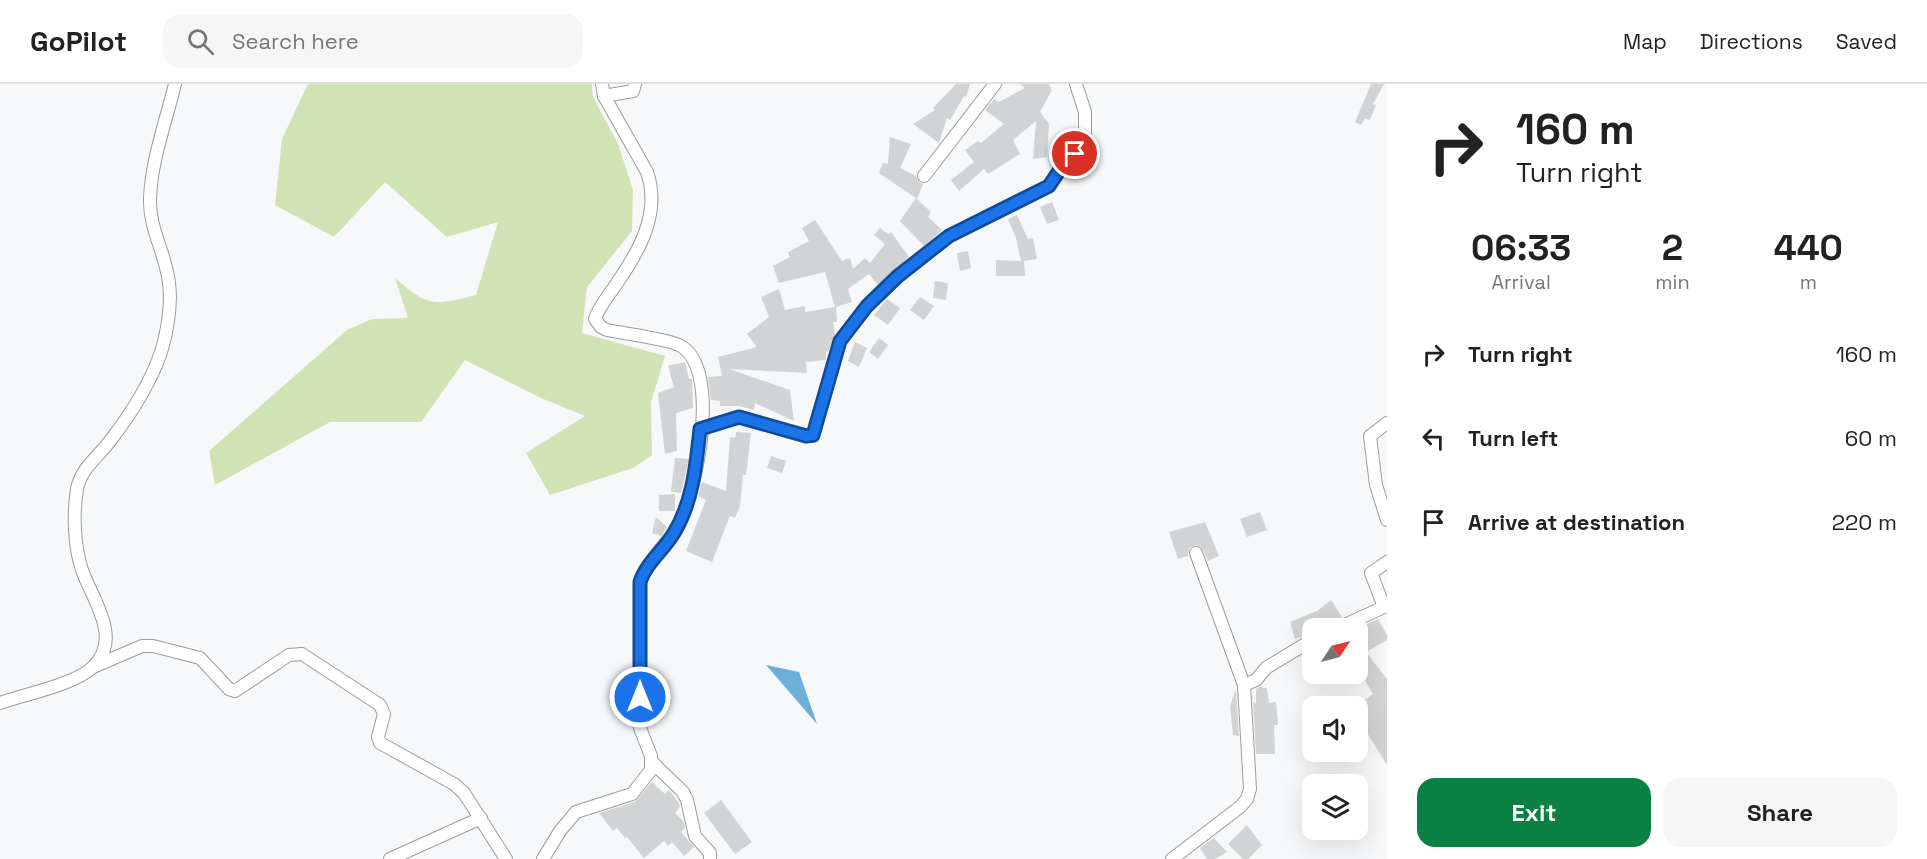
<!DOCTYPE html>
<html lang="en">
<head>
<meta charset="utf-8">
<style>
	:root { --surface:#fff; --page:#f6f6f6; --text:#222; --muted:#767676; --line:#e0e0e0; --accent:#0b8043 }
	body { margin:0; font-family:"Space Grotesk",sans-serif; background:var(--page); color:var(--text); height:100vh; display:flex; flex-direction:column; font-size:22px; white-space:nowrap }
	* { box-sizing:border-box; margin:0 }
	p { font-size:20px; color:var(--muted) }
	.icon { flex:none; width:33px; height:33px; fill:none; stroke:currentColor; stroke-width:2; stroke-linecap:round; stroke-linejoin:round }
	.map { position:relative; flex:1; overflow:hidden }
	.details { display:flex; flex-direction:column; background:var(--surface); width:540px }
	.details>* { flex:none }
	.hud { background:#fff; color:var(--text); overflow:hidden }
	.needle { width:39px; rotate:55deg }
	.controls { position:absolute; left:1302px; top:534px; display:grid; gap:12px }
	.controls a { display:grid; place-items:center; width:66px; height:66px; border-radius:12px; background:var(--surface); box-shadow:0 6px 24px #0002; font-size:30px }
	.pin { position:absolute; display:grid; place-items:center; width:51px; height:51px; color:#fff; margin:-26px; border:3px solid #fff; border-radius:50%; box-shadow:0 2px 6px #0007 }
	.me { position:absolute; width:66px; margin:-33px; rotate:0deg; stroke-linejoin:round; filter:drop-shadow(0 0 4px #0008) }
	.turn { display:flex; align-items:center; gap:21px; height:126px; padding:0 30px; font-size:27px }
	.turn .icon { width:78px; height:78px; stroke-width:2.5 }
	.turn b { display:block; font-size:42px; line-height:51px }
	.eta { display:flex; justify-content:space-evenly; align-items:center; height:102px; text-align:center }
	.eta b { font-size:36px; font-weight:800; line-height:42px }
	.button { display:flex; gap:12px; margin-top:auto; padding:12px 30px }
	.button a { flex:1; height:69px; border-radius:18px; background:var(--accent); color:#fff; font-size:24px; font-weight:800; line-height:69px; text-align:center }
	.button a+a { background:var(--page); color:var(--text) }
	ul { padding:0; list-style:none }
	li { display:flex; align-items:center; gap:18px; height:84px; padding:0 30px }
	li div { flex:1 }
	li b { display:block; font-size:22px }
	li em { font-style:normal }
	header { display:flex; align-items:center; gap:36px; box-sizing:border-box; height:84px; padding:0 30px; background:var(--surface); border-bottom:2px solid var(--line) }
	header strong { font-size:28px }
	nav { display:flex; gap:33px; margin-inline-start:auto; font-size:21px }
	.search { width:420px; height:54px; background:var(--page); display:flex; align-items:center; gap:15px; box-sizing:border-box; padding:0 21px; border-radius:18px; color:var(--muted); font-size:22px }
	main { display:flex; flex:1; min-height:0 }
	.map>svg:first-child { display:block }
	.green { fill:#cfe3b4 }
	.water { fill:#6cb0da }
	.building { fill:#d1d3d4 }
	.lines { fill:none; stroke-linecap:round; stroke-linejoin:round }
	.minor-casing { stroke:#9a9c9e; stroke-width:14 }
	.minor { stroke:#fff; stroke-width:12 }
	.route-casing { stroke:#114b97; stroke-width:15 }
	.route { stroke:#1a73e8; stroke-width:10 }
</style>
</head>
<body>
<header>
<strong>GoPilot</strong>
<div class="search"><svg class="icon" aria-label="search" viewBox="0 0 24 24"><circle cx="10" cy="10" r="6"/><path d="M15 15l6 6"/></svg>Search here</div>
<nav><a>Map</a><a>Directions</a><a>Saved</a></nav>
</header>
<main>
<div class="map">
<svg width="1387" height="775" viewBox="0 0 1387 775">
	<rect width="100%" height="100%" fill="#f6f8f9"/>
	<!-- green -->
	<path class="green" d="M308,0H592L593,13L618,60L633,106L632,147L587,203L582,249L665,272L651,318L652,371L633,384L550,411L526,369L585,332L541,314L465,276L421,338H330L215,401L209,367L347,246L372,235L408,234L395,194C428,223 434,222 476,211L498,138L447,153L385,98L334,153L275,121L282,55Z"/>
	<!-- water -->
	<path class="water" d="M766,581L799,588L817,640Z"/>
	<!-- building -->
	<g class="building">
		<path d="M956,0H970L966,13L964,12L950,36L947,34L939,59L913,40L935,26L933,24Z"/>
		<path d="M1020,0H1049L1052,6L1040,28L1049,40L1047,73L1033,75L1036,37L1013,56L1020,70L988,90L984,85L959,107L951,96L974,78L965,66L978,57L981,59L1004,40L985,26L994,15L999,18L1025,4Z"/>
		<path d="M1371,0H1384L1373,20L1376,21L1370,36L1365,34L1361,41L1355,38Z"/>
		<path d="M890,53L911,60L900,84L916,92L919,98L923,100L917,115L931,128L928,133L942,146L924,162L900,137L916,114L879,89L883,79L888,80Z"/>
		<path d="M1052,118L1059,136L1047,140L1040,123Z"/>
		<path d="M1017,131L1028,155L1033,154L1037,175L1024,177L1025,192H996V176L1021,177L1016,154L1008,135Z"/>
		<path d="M815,136L842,177L850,174L853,185L865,174L870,179L885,160L874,151L880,144L888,150L891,148L909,173L878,201L869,190L848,205L852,218L836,223L837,238H833L835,250L828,268L826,267V276L806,278L807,289L729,285L790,306L794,337L755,319L754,326L739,322H720V317L711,316L708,293L722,292L718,273L757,263L747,250L769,233L761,213L779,205L785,226L805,222V228L835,223L825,188L779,199L773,182L790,173L788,168L809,157L802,144Z"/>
		<path d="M968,167L971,184L960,187L957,169Z"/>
		<path d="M935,197L948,199L946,216L933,214Z"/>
		<path d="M920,213L934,222L924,236L910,226Z"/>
		<path d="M887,215L900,224L888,241L874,231Z"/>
		<path d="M879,254L888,261L878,275L869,268Z"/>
		<path d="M855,258L867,264L859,283L848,277Z"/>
		<path d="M685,278L689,295H692L693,324L676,329L677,367L665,370L658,309L674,303L668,282Z"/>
		<path d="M736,348L751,349L746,391H743L740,422L735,434L730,432L712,478L686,467L706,416L698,412L702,398L726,407L730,353L735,354Z"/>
		<path d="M771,372L786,377L782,389L767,384Z"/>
		<path d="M675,374L689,375L681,409L671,408Z"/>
		<path d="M675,410V427H659V411Z"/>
		<path d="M1260,428L1267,446L1247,453L1240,435Z"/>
		<path d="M656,433L667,443L661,452L652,449Z"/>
		<path d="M1205,438L1219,472L1208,477L1203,466L1197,461L1189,464L1188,472L1178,475L1169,448Z"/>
		<path d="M1331,516L1342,533L1332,539L1330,544H1312V548L1295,555L1290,538L1317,527Z"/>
		<path d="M1378,535L1387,551V556L1366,568L1387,595V681L1358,634V621L1373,610L1358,585V544Z"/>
		<path d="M1260,603L1267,604L1269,619L1276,618L1278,641H1274L1275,670H1256L1253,617L1256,620V605Z"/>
		<path d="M1236,605L1239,652L1233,651L1230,622Z"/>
		<path d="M652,698L665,710L669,706L679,719L680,723L675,729L683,737L685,744L681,748L694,763L684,772L672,758L668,762L664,757L644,774L627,753L625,754L617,744L613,747L599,729L635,718Z"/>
		<path d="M721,716L752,758L735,770L704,729Z"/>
		<path d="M1247,741L1262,761L1248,775H1243L1228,760Z"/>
		<path d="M1214,754L1227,768L1215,775H1207L1200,764Z"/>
	</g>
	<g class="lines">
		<!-- minor casing -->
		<g class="minor-casing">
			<g id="minor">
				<path d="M604,12L633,7L635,0"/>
				<path d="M924,92L995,0"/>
				<path d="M1387,339L1370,352L1376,401L1387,436"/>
				<path d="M701,344L739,333L806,352H813L840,257L867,222L899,192L949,152L1049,102L1067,75L1085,63V28L1076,0"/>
				<path d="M1338,544L1384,523L1371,489L1387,478"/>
				<path d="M93,583L142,562H153L200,574L229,605L235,607L289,571L302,570L380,621L384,630L378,653L380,659L454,700L464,709L506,775"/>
				<path d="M1244,601L1256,596L1266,584L1312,556"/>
				<path d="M0,619C25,610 74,601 93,583C123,554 92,515 82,486C74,462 73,430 77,405C81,384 98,373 110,357C130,331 149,302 160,271C167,250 172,221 169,199C166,170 149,145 150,115C151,78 166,37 175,0"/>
				<path d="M652,678L683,708L687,716L695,752L710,769V775"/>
				<path d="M390,775L481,734"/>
				<path d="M543,775L560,747L576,728L632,710L651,686V672L640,644V498C647,476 669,459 680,438C697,404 722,282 679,261C663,254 626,250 607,246L601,243L595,235C599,222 610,210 617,199C640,166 661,128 647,88L604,12L602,0"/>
				<path d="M1172,775L1240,723L1247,715L1250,705L1244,601L1196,469"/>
			</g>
		</g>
		<!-- minor -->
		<use href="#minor" class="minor"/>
	</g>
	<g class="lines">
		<!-- route casing -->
		<g class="route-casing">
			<path id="route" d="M640,613V498C646,479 664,466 674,449C693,417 696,381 700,345L739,333L806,352L813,351L840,257L867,222L898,192L949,152L1049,102L1067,75L1075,70"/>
		</g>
		<!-- route -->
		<use href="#route" class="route"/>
	</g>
</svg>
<div class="controls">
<a><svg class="needle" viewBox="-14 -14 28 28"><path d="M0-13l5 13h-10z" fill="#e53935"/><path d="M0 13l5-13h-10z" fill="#767676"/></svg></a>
<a><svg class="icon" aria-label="sound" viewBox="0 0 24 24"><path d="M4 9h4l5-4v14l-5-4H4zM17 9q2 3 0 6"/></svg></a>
<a><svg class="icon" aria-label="layers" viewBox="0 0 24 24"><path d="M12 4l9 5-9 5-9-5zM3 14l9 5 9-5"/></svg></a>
</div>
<div class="pin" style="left:1075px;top:70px;background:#d93025"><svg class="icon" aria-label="arrive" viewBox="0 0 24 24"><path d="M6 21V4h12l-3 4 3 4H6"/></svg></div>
<svg class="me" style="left:640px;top:613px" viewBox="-20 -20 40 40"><circle r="17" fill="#1a73e8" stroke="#fff" stroke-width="3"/><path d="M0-11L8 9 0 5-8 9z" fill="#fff"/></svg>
</div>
<section class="details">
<div class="hud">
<div class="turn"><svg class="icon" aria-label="right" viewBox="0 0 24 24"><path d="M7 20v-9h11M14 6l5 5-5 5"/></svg><div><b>160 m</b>Turn right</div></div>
</div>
<div class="eta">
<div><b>06:33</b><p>Arrival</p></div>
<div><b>2</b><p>min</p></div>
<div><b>440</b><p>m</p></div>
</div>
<ul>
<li><svg class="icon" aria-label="right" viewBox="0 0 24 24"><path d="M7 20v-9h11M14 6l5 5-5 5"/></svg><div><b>Turn right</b></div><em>160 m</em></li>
<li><svg class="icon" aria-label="left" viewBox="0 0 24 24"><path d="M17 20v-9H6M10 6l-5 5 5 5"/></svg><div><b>Turn left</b></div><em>60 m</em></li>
<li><svg class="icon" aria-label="arrive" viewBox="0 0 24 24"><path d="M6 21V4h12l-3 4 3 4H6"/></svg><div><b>Arrive at destination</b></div><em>220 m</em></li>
</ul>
<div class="button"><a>Exit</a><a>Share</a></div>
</section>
</main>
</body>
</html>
